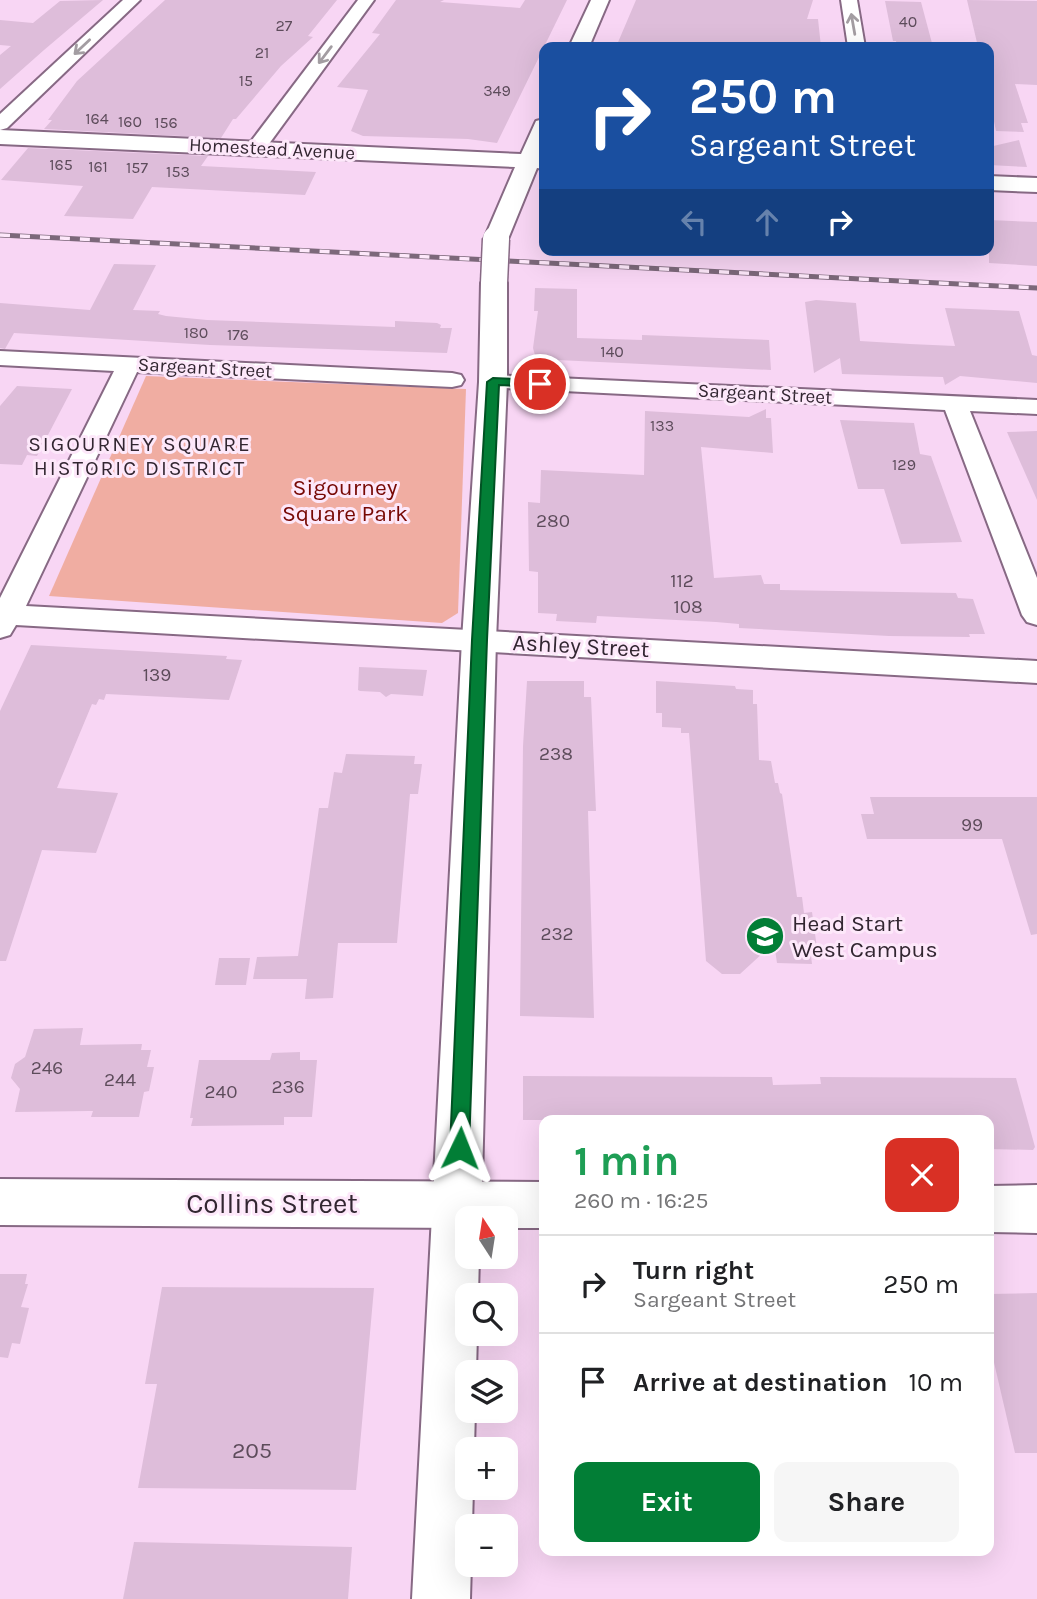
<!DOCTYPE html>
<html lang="en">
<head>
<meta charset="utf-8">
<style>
	:root { --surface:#fff; --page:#f6f6f6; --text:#202124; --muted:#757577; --line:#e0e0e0; --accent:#027e36 }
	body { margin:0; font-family:Karla,sans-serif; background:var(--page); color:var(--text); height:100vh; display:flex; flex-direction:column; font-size:26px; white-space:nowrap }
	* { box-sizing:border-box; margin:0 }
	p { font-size:23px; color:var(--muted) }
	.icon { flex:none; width:38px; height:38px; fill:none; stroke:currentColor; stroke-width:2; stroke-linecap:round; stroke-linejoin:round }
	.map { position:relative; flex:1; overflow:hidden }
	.drawer { position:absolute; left:539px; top:1115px; width:455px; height:441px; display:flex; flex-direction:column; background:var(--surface); border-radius:14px; box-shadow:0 7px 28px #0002 }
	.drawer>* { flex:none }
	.hud { position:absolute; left:539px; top:42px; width:455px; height:214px; border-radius:14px; box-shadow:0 7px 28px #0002; background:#1a4fa0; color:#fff; overflow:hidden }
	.needle { width:46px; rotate:348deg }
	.fabs { position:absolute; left:455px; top:1206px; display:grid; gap:14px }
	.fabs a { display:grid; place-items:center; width:63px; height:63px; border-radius:14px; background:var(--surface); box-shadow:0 7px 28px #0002; font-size:35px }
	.pin { position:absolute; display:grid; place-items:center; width:60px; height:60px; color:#fff; margin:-30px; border:4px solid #fff; border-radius:50%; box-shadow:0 2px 7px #0007 }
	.me { position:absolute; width:77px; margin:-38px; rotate:2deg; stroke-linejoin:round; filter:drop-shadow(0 0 5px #0008) }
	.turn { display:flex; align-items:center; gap:24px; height:147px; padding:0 35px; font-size:32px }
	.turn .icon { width:91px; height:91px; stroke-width:2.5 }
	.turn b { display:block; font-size:49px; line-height:60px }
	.lanes { display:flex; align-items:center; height:66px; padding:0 35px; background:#0003; justify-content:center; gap:35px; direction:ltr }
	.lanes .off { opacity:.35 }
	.round { display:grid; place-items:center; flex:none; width:74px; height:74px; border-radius:14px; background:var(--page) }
	.summary { display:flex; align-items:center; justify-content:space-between; height:119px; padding:0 35px }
	h1 { font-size:42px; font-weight:700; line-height:52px; color:#1e9e55 }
	.action { display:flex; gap:14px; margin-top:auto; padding:14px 35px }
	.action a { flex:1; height:80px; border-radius:14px; background:var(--accent); color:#fff; font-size:28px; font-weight:700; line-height:80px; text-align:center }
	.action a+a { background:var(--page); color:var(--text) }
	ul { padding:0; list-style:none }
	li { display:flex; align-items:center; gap:21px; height:98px; padding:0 35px; border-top:2px solid var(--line) }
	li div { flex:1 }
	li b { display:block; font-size:26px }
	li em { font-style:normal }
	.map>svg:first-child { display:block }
	.green { fill:#f0ada2 }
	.building { fill:#debdda }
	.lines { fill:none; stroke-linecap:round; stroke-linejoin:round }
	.minor-casing { stroke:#876984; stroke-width:4 }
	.tertiary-casing { stroke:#876984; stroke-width:4 }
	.secondary-casing { stroke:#876984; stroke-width:4 }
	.minor { fill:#fff; fill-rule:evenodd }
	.tertiary { fill:#fff; fill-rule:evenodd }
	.secondary { fill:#fff; fill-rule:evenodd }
	.rail-casing { stroke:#7c687a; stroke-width:5 }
	.rail { stroke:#fde8fa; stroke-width:3.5; stroke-dasharray:10; stroke-linecap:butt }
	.secondary-bridge-casing { stroke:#876984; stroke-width:29; stroke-linecap:butt }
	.secondary-bridge { stroke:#fff; stroke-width:26 }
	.oneway { stroke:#a39da2 }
	.route { fill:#027e36; stroke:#015223; stroke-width:2 }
	.labels { text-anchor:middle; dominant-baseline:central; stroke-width:6; stroke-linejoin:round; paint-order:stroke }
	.far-number-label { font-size:16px; fill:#5d4c5b }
	.far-street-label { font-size:19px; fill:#322631; stroke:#fde8fa }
	.number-label { font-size:19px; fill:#5d4c5b }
	.far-neighbourhood-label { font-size:21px; letter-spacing:2px; fill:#322631; stroke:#fde8fa }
	.park-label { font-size:23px; fill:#770804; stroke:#fde8fa }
	.street-label { font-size:23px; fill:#322631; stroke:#fde8fa }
	.poi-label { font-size:23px; fill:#322631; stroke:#fde8fa; text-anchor:start }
	.near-number-label { font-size:23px; fill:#5d4c5b }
	.near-street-label { font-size:28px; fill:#322631; stroke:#fde8fa }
</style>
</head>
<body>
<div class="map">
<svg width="1037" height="1599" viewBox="0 0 1037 1599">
	<rect width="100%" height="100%" fill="#f8d6f4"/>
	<!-- green -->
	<path class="green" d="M146,376L466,389L458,613L442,623L49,596Z"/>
	<!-- building -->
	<g class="building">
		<path d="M103,0L44,50L0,89V55L11,46L0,45V20L33,23L60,1Z"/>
		<path d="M165,0H337L308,36L313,37L281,66L236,119H233L221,138L44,129L52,120H48L77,81Z"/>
		<path d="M396,0H444L440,2L520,8L525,0H567L497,143L468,139L363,136L351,131L368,90L337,87L380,34L372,33Z"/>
		<path d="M636,0H813L807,19H818L821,47H616Z"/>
		<path d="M967,0L1037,1V85L1015,84L1028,123H1021L1024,132L996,131L989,97V47H978Z"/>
		<path d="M885,1L921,2L933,47H897L896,41H893Z"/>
		<path d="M1019,140L1027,167L989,165V147Z"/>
		<path d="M28,148L208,156L201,166L316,172L305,195L152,187L133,219L64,216L83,186L1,180Z"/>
		<path d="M989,220L1037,222V266L989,263Z"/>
		<path d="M114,264L156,265L133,310L160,311L158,314L166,316L207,320L395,327V321L437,323L441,325L440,328H452L447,353L210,345L14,333L5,349L0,348V303L90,310Z"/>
		<path d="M535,288L577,289V338L642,340V335L769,340L771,370L536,359L533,348L538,311H534Z"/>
		<path d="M816,300L856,303L860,341L910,344L955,346L945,308L1019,311L1032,355L1037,356V383L960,376L945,385L943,377L842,374L840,358L814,373L805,302Z"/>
		<path d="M17,386L72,389L37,456L27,455L22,465L0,464V406Z"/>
		<path d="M766,409V418H771L773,453L701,447L714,578L761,575L764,584H780V590L956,593L958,598L973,599L985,634H969L970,637L889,636L739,628V624L716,622L597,616L596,623L556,621L557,614L538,613V572L529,571L528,502L540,503L541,470L644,475L645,411L749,417Z"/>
		<path d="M840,420L914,423L920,454L931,456L932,459L962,542L901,544L884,489H858Z"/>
		<path d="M1037,431V500L1007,432Z"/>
		<path d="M31,645L227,656L226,659L242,660L229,700L106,694L104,700L99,699L96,705L92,704L57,788L118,793L96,853L42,850L6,961H0V711Z"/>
		<path d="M359,667L427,670L423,696L391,694L386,697L380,692L360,691L358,690Z"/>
		<path d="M527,681H584V697H591L596,811H588L594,1018L520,1016L523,746Z"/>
		<path d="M656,681L735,686L736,689L753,690V704H757L759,760L771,761L775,783H778L780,793L782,794L797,897H802L804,913L812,912L817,948H810L812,964L777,963L774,943L740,974H722L706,961L689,733H681V728L662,727V713H656Z"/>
		<path d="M346,754L415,756L414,764H422L418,794H410L397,943H338L333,998L305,999L307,979H253L257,957L298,956L319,808H328L334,772L342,773Z"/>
		<path d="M870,797H1037V934L1031,935L1002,839H867L861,814H874Z"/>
		<path d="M219,958H250L246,985H215Z"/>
		<path d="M83,1028L80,1045L142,1044L141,1050H151L147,1067H154L149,1091L144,1092L139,1117H91L93,1111H89L15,1112L20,1089L11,1078L15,1064L25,1057L34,1029Z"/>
		<path d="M300,1052V1060H317L312,1117H284V1125L191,1126L193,1118H190L199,1060H270L272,1053Z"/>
		<path d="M523,1076L772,1077L773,1085L821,1084L820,1077L1016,1078L1035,1147L1033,1150L989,1149V1120H523Z"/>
		<path d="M0,1274H27L25,1284H28L21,1307L29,1308L20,1344L12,1343L8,1358L0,1357Z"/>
		<path d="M162,1287L374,1288L356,1490L138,1488L157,1384H145Z"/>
		<path d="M1037,1293V1453H1015L989,1341V1294Z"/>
		<path d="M134,1542L352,1547L348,1599H123Z"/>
	</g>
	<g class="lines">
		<!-- minor casing -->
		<g class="minor-casing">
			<g id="minor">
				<path d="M123,0H140L7,128L0,130V114Z"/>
				<path d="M358,0H374L263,152H249L246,148L249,144Z"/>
				<path d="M841,0H857L865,47H848Z"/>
				<path d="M0,351L452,373L461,375L464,380L461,385L452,387L137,372L26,606L1037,661V683L16,625L10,635L0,638V598L114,371L0,365Z"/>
				<path d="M493,375L1037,400V414L970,411L1037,578V625L1027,622L1022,615L945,410L484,387L481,382L484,377Z"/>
			</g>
		</g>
		<!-- tertiary casing -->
		<g class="tertiary-casing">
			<g id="tertiary">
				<path d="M0,1179L544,1182V1228H506V1218H467V1228L0,1225Z"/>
				<path d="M1037,1185V1233L989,1232V1186Z"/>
			</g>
		</g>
		<!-- secondary casing -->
		<g class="secondary-casing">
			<g id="secondary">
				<path d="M591,0H609L589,47H569Z"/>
				<path d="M544,119V169L537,168L508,239L505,244L496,246L487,244L484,239L515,167L0,144V130L521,154L536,121Z"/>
				<path d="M989,176L1037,178V192L989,190Z"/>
				<path d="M494,275L503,278L507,283V382L496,640L481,1218H467V1256H479L478,1295H467V1334H477L476,1372H467V1410H475L474,1449H467V1488H473L472,1526H467V1564H471L470,1599H412L462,640L479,382L481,283L485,278Z"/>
			</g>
		</g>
		<!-- minor -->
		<use href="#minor" class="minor"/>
		<!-- tertiary -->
		<use href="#tertiary" class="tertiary"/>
		<!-- secondary -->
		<use href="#secondary" class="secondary"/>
		<!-- rail casing -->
		<g class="rail-casing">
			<path id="rail" d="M0,235L1037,288"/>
		</g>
		<!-- rail -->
		<use href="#rail" class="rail"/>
		<!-- secondary-bridge casing -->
		<g class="secondary-bridge-casing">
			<path id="secondary-bridge" d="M494,283L496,239"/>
		</g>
		<!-- secondary-bridge -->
		<use href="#secondary-bridge" class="secondary-bridge"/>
	</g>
	<!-- one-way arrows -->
	<defs><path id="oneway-shaft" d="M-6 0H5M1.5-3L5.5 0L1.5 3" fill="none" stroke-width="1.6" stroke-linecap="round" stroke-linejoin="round" transform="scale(1.75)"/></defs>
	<g class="oneway">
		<use href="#oneway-shaft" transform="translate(853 24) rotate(-100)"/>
		<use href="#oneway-shaft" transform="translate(82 47) rotate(137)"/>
		<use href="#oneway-shaft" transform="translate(325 55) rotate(127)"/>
	</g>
	<!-- route -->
	<path class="route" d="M493,378L540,380L546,384L540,387L499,385L487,640L469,1148L466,1155L460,1158L453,1155L450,1148L472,640L487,382Z"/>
	<!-- icons -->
	<defs>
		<g id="school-disc" transform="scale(2.0125)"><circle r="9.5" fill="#027e36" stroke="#fde8fa"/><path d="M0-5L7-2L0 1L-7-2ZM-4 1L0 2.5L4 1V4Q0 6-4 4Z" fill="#fff"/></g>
	</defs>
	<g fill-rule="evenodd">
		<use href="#school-disc" x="765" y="936"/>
	</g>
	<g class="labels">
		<!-- far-number labels -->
		<g class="far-number-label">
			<text x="908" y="21">40</text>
			<text x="284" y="25">27</text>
			<text x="262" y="52">21</text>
			<text x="246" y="80">15</text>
			<text x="497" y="90">349</text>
			<text x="97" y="118">164</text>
			<text x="130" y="121">160</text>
			<text x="166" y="122">156</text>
			<text x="61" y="164">165</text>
			<text x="98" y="166">161</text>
			<text x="137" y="167">157</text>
			<text x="178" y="171">153</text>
			<text x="196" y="332">180</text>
			<text x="238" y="334">176</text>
			<text x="612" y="351">140</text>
			<text x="662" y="425">133</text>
			<text x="904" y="464">129</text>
		</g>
		<!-- far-street labels -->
		<g class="far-street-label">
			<text transform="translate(272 149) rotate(3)">Homestead Avenue</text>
			<text transform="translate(205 368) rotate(3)">Sargeant Street</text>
			<text transform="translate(765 394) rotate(3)">Sargeant Street</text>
		</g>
		<!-- number labels -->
		<g class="number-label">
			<text x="553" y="521">280</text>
			<text x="682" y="581">112</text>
			<text x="688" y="607">108</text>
			<text x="157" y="675">139</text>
			<text x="556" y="754">238</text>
			<text x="972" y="825">99</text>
			<text x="557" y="934">232</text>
			<text x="47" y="1068">246</text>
			<text x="120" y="1080">244</text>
			<text x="288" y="1087">236</text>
			<text x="221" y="1092">240</text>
		</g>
		<!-- far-neighbourhood labels -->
		<g class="far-neighbourhood-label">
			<text x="140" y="444">SIGOURNEY SQUARE<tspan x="140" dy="24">HISTORIC DISTRICT</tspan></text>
		</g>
		<!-- park labels -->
		<g class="park-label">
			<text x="345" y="487">Sigourney<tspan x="345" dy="26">Square Park</tspan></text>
		</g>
		<!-- street labels -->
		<g class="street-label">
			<text transform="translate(581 646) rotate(3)">Ashley Street</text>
		</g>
		<!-- poi labels -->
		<g class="poi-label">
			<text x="792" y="923">Head Start<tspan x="792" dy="26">West Campus</tspan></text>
		</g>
		<!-- near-number labels -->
		<g class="near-number-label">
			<text x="252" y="1450">205</text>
		</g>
		<!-- near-street labels -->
		<g class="near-street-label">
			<text x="272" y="1203">Collins Street</text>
		</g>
	</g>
</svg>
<div class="fabs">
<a><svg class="needle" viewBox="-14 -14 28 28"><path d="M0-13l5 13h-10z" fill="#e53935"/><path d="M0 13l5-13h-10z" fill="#757577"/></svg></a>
<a><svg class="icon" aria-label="search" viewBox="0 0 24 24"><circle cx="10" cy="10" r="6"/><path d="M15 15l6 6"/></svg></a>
<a><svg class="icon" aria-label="layers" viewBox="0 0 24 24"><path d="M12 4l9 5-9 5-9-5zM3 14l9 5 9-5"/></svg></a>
<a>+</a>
<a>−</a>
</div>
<div class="pin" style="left:540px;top:384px;background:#d93025"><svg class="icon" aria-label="arrive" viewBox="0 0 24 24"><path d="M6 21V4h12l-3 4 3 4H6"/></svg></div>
<svg class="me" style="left:460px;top:1148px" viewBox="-20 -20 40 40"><path d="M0-17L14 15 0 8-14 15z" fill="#027e36" stroke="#fff" stroke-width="4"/></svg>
<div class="hud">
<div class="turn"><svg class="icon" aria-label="right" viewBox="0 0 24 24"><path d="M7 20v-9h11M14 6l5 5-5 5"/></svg><div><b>250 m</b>Sargeant Street</div></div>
<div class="lanes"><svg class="icon off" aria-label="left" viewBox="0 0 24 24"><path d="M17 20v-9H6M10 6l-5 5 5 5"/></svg><svg class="icon off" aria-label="ahead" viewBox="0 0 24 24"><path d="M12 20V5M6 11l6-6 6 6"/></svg><svg class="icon" aria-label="right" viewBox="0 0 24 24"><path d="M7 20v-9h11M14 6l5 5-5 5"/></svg></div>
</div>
<section class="drawer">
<div class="summary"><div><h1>1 min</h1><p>260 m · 16:25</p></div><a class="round" style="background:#d93025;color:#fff"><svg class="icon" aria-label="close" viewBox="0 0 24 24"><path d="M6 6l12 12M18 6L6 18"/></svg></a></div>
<ul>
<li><svg class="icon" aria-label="right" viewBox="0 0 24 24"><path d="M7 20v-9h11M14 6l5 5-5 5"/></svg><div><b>Turn right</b><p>Sargeant Street</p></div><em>250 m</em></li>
<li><svg class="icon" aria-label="arrive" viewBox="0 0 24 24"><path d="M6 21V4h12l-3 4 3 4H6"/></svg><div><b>Arrive at destination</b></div><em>10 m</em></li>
</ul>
<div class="action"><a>Exit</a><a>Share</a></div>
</section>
</div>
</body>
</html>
